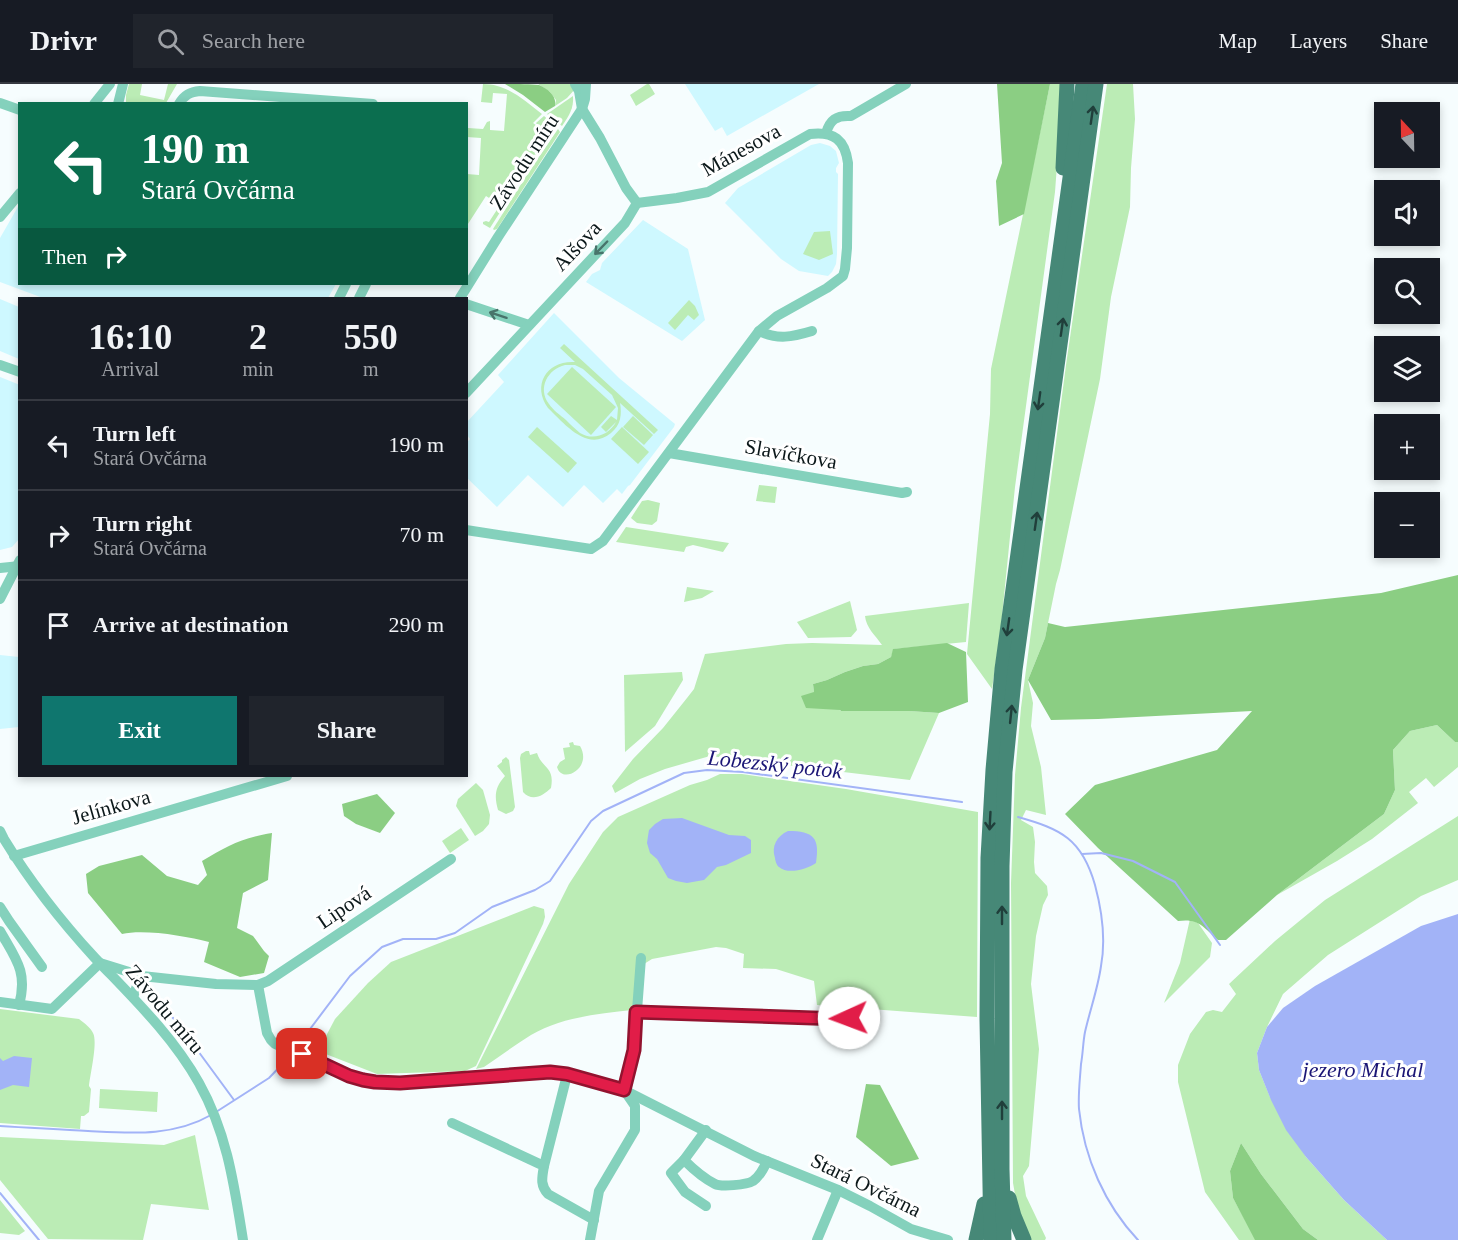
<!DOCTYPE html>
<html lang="en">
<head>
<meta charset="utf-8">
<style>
	:root { --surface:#171b24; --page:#20242c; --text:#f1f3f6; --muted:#9ea1a6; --line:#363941; --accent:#0f766e }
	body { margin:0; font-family:"Times New Roman",serif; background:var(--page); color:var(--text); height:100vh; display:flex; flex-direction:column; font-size:22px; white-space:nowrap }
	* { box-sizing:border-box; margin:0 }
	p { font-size:20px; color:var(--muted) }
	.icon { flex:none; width:33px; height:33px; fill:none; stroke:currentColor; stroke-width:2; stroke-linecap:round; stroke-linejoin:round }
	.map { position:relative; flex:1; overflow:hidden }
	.side { position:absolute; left:18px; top:213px; width:450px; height:480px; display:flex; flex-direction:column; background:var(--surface); border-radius:0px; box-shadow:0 3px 9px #0003 }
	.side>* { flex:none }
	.top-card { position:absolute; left:18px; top:18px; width:450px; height:183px; border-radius:0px; box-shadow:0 3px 9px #0003; background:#0b6e4f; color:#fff; overflow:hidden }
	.needle { width:39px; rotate:338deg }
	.buttons { position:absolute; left:1374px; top:18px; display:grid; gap:12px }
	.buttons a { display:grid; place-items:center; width:66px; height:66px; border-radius:0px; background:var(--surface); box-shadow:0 3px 9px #0003; font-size:30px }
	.pin { position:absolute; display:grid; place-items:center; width:51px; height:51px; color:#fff; margin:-26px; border-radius:12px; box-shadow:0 3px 9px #0006 }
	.me { position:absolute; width:66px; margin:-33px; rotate:268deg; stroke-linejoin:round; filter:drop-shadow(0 0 4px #0008) }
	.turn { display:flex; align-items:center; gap:21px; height:126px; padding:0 24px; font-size:27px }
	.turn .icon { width:78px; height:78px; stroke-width:2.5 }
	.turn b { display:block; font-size:42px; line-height:51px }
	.then { display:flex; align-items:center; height:57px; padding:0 24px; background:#0003; gap:12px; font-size:22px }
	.eta { display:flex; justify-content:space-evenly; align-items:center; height:102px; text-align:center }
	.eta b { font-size:36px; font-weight:600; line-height:42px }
	.action { display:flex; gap:12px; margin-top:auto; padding:12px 24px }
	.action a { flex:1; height:69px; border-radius:0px; background:var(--accent); color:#fff; font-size:24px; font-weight:600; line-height:69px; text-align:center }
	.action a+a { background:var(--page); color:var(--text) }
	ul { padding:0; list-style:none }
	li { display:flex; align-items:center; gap:18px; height:90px; padding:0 24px; border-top:2px solid var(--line) }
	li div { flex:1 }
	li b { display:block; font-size:22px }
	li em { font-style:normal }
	header { display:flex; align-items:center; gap:36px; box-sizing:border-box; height:84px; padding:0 30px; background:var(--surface); border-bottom:2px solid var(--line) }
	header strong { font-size:28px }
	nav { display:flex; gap:33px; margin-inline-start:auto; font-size:21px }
	.search { width:420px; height:54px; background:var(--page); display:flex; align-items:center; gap:15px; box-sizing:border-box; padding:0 21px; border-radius:0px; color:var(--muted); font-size:22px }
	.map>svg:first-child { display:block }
	.built { fill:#cef8ff }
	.green { fill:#bbecb5; fill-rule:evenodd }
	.forest { fill:#8bce83 }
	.water { fill:#a2b3f7 }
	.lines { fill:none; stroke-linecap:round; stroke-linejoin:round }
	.stream { stroke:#a2b3f7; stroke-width:2 }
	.minor { stroke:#84d1bc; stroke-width:10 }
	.highway { stroke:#468877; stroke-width:15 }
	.oneway { stroke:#203f3b }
	.oneway2 { stroke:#48746b }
	.route-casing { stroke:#92132f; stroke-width:15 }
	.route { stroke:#e11d48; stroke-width:10 }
	.labels { text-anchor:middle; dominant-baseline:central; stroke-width:6; stroke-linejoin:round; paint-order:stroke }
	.street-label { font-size:21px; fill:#0c181a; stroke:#fff }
	.water-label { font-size:22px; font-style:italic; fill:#1b1676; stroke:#fff }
</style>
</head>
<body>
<header>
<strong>Drivr</strong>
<div class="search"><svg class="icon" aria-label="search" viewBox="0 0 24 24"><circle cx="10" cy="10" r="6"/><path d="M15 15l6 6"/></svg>Search here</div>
<nav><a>Map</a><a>Layers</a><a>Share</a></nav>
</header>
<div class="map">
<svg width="1458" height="1156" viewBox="0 0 1458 1156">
	<rect width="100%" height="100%" fill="#f6fdfe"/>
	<!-- built -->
	<g class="built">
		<path d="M685,0H819L727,52L722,43L715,47Z"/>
		<path d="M820,59L830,62L836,67L839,79L836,84V88L838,90L837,170L836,180L832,188L828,192L799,187L781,175L725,119L738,104L811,61Z"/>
		<path d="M19,121L20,200H336L328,214H43L0,198V154Z"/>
		<path d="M643,136L688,165L705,236L682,257L586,198L592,190L600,186L602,179Z"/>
		<path d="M0,215L19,223V275L0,267Z"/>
		<path d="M554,229L619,294L675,340L674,343L630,401L628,402L622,410L617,405L603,419L584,401L563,423L528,391L497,423L467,394V358L470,355L467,351L466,339L504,298L498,291Z"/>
		<path d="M0,293L20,301L19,455L12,463L0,466Z"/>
		<path d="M0,571L19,573V643L0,645Z"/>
	</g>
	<!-- green -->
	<g class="green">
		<path d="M129,0H142L140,11L164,16L168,0H177L166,19H126V11Z"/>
		<path d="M483,0C507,0 524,16 542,30L533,39L540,44L536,39L544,32L553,40L554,43L490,144L483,140V138L486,137L489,138L500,121L486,112L466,143L467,90L479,91L481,54L467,53V62V48L468,44L483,45L487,38L490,37V46L504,47L507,10L493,9L492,19L481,18Z"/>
		<path d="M538,0H571L575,5L567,14L555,22L556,16L550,8Z"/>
		<path d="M647,0H649L655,10L636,22L630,11Z"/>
		<path d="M1050,0H1063L1055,108L1015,403L1001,542L992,605L967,570L990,330L991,285Z"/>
		<path d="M1107,0H1133L1135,35L1131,84L1130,123L1111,213L1100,295L1060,486L1056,500L1045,554L1028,596L1033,619L1031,642L1041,683L1046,731L1026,726L1021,736L1033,743L1035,758L1034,778L1035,789L1047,802L1048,811L1043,821L1036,852L1031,900L1039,965L1029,1082L1023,1092L1026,1112L1046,1154L1045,1156H1029L1016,1116L1013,1099L1011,799L1015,691L1021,624L1066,281Z"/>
		<path d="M573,12C574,24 569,32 562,42L547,30Z"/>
		<path d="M558,45L560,48L497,145L494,146L493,145L530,86Z"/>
		<path d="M830,147L833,170L819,176L803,170L814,148Z"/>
		<path d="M689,216L695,222L699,231L694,236L688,231L675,246L668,239Z"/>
		<path d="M564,260L658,346L654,350L620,319C622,330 621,341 611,349C587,369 564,339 548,324C531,300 548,276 575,278L560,264ZM565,281H575L583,285L612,311L618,324L617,336L611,332L601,343L606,348L616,338C609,351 593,357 580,349C575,345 570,340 566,336C560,331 553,326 549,320C537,304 548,285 565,281Z"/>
		<path d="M572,283L616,323L591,351L547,310Z"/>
		<path d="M633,332L653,351L644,361L623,343Z"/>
		<path d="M537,343L577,379L568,389L528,353Z"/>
		<path d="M622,343L649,368L638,380L611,355Z"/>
		<path d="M759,401L777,403L775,419L756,417Z"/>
		<path d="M648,416L660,419L657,437L652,441L637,439L631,434L642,417Z"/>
		<path d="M626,443L729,459L723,468L693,461L686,463L684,468L616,458Z"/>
		<path d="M687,503L714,507L702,514L684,518Z"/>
		<path d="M850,517L857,546L851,553L808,554L797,538Z"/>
		<path d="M969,519L966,558L894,565L891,573L878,580L863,582L845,588L827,596L813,600L814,608L841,627H909L939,629L910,696L710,672L665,685L640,695L615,709L612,702L633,675L663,644L687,614L694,605L705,570L786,560L812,559L882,561C876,552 866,544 865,532Z"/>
		<path d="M682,588L683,596L655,642L625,668L624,591Z"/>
		<path d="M1437,641L1455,658H1458V683L1434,703L1426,694L1409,708L1418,719L1372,755L1337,777L1277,811L1384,730L1395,706L1393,666L1410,647Z"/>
		<path d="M573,658L574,661L580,662C593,684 562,701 557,683L560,678L565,675L563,664L570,663L569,659Z"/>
		<path d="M526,667H529L530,671L537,669C542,685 555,682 551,704C543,712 532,718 523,708L520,674L521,670Z"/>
		<path d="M506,673L509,676L515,723L513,727L506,730L498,726C494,712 495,703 505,692L497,682L502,678V676Z"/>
		<path d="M720,690H742L846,705L978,728L977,933L817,921L814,897L776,885L743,884L744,870L726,864L716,863L652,875L644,880L632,926C598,930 562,933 531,951C515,961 500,972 484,983L476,985L569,800L603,748L618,733L690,701L707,696Z"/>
		<path d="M476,699L483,706L490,731L489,740L483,747L475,752L456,722L458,715Z"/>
		<path d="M1458,732V796L1421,812L1328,871L1283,910L1267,943L1257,969L1259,986L1270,1013L1306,1073L1344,1116L1387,1156H1318L1303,1145L1261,1090L1241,1059L1230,1087L1233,1114L1256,1156H1239L1205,1108L1178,998V981L1190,950L1206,928L1213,926L1222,928L1236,910L1229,900L1275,857L1325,816Z"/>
		<path d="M461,744L469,756L450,769L442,757Z"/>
		<path d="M534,822L544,825L545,833L543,840L476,982L465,987L377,990L318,967L335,935L368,899L391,878Z"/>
		<path d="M1190,835L1198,839L1212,859L1210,873L1164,919L1180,879Z"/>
		<path d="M0,925L79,935C84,939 90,943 93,949C98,958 90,991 89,1002L91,1005L89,1028L84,1032H81L80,1045L0,1039Z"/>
		<path d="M100,1005L158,1008L157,1028L99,1024Z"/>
		<path d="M195,1051L209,1126L151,1120L143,1156L48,1155L0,1096V1053L164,1061Z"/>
		<path d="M0,1116L25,1147L19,1151L0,1149Z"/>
	</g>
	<!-- forest -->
	<g class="forest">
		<path d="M505,0C513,0 531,0 539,1C548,5 557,12 555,22L545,28L523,11Z"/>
		<path d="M997,0H1050L1024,130L999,142L996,97L1002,79Z"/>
		<path d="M1458,491V658H1455L1437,641L1410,647L1393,666L1395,706L1384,730L1277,811L1226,856H1218C1203,843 1199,834 1178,837L1098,764L1065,730L1095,701L1217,666L1252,627L1098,635L1051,636L1028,596L1045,554L1048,539L1065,543L1381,509Z"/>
		<path d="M947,559L966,568L968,618L939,629L909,627H841L840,626L806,624L801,612L814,608L813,600L827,596L845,588L863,582L878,580L891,573L893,565Z"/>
		<path d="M377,710L395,729L380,749L356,740L344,732L342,720Z"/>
		<path d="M272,749L268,796L243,809L237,844L253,852L264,867L269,872L264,889L240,893L204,878L209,858C186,852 144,845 122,850L88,809L86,790L99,782L142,771L167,792L198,801L207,791L202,777C227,762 242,754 272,749Z"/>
		<path d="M866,1000L880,1001L919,1075L891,1082L856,1053Z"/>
		<path d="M1241,1059L1261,1090L1303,1145L1318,1156H1255L1233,1114L1230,1087Z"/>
	</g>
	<!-- water -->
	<g class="water">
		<path d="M682,734L729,751L745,752L751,756V769L726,781L717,783L704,796L687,799L676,797L668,794L657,775L650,769L647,759L648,752L649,746L655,740L663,735Z"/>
		<path d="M788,747C814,747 820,754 816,779C807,785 788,791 779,783C777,782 775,776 775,774C771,762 777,752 788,747Z"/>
		<path d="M1458,830V1156H1387L1344,1116L1306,1073L1286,1046L1271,1016L1259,986L1257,969L1267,943L1283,924L1315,902L1421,842Z"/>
		<path d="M14,972L32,974L29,1003L13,1001L0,1006V974L3,977Z"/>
	</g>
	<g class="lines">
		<!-- stream -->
		<g class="stream">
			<path d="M1018,733C1061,745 1082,755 1095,801C1102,827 1106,855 1101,882C1098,904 1090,926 1085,948C1083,958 1083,969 1081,980C1080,995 1078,1010 1079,1025C1084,1074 1105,1121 1138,1156"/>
			<path d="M1082,770L1101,769L1133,777L1175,798L1220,861"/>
			<path d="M154,915L176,937L234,1016"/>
			<path d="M295,965L350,892L382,863L403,855H436L455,849L492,823L535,806L550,797L591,737L603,727L684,689L707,686L743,688L962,718"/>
			<path d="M216,1028L269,994L292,970"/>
			<path d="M0,1042C29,1044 59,1045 88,1047C130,1049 173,1053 211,1031"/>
			<path d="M0,1109L39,1156"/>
		</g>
		<!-- minor -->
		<g class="minor">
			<path d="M575,0L579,7L582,25L600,54L626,104L637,119"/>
			<path d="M0,19L20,26"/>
			<path d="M94,20L110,0"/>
			<path d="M118,20L123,0"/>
			<path d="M179,20C184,11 190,8 200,7L373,20"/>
			<path d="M826,49C830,36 836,31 851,32L906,0"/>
			<path d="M0,133L20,109"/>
			<path d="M339,214L346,200"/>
			<path d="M359,214L366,200"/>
			<path d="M460,214L498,153L582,25L585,15L586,0"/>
			<path d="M466,220L529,241"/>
			<path d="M759,247C778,256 792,253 812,247"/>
			<path d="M0,281L20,288"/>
			<path d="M466,309L625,139L637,119"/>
			<path d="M669,369L902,409L907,408"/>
			<path d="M466,446L591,465L603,457L759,247L777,232L827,204L843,192L845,185L847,164L848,79C845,56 834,47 810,50L708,108L677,114L637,119"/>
			<path d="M0,484L20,482"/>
			<path d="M0,515L20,476"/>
			<path d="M0,747L4,755C31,799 60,836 95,874C132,913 172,951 199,999C227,1049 234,1100 243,1156"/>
			<path d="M14,772L287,692"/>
			<path d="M0,823L9,837L42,883"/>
			<path d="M0,847C16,875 28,888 19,921"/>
			<path d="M258,901L267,949L271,956L275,960L349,992L375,998L400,999L551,988L567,991L624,1006L754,1072L838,1106L870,1122L911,1145L948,1156"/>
			<path d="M133,913L138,899L142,892"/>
			<path d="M0,918L52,925L100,879L142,892L216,900L258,901L268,897L451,775"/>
			<path d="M636,928L842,935L849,934"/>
			<path d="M452,1039L544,1082C542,1094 540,1101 548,1110L594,1136"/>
			<path d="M706,1046L684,1076C693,1085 703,1094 715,1100C721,1103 746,1101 753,1097C759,1093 764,1084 767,1077"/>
			<path d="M684,1076L671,1089L685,1108L706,1122"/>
			<path d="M544,1082L567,991"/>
			<path d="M590,1156L599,1107L635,1046V1022L624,1006L634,966L641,874"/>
			<path d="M817,1156L838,1106"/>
		</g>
		<!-- highway -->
		<g class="highway">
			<path d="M1063,84L1067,0"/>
			<path d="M1009,1114L1014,1132L1024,1156"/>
			<path d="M976,1156L984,1120"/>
			<path d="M991,1156L987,935L988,774L993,686L1002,585L1083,0"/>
			<path d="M1004,1156L1002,1085V782L1005,688L1015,586L1096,0"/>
		</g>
	</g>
	<!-- one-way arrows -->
	<defs><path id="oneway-shaft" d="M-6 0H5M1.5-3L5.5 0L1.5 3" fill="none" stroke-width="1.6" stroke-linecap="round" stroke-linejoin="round" transform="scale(1.5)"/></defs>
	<g class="oneway">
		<use href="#oneway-shaft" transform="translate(1092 31) rotate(-82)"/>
		<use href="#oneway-shaft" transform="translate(1062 243) rotate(-82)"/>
		<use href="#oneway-shaft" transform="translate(1039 317) rotate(98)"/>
		<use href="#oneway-shaft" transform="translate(1036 437) rotate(-82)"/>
		<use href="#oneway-shaft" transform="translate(1008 543) rotate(98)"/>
		<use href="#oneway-shaft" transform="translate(1011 630) rotate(-84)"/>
		<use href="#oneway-shaft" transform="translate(990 737) rotate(93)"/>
		<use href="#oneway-shaft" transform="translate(1002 831) rotate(-90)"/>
		<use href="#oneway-shaft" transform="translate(1002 1026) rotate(-90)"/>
	</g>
	<g class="oneway2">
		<use href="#oneway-shaft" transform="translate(601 164) rotate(134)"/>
		<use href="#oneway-shaft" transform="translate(498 231) rotate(-162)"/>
	</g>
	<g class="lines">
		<!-- route casing -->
		<g class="route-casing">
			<path id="route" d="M302,970L349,992L363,996L375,998L400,999L550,988L567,990L624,1006L634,966L636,928L842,935L849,934"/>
		</g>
		<!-- route -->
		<use href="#route" class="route"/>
	</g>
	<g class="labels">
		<!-- street labels -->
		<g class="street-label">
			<text transform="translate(741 66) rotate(-29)">Mánesova</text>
			<text transform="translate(524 78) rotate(-57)">Závodu míru</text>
			<text transform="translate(577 162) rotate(-47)">Alšova</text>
			<text transform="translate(791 370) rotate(10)">Slavíčkova</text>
			<text transform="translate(111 723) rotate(-16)">Jelínkova</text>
			<text transform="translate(344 823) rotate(-34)">Lipová</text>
			<text transform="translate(165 925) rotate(50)">Závodu míru</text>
			<text transform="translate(866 1101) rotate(26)">Stará Ovčárna</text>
		</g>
		<!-- water labels -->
		<g class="water-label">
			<text transform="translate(775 680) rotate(6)">Lobezský potok</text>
			<text x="1363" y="985">jezero Michal</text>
		</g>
	</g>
</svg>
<div class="buttons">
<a><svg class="needle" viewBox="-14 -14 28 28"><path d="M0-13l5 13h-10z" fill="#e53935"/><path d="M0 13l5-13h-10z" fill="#9ea1a6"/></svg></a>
<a><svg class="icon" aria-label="sound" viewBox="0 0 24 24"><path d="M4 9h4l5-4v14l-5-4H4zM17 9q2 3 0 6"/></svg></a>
<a><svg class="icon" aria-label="search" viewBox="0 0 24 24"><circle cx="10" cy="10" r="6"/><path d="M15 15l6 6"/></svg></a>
<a><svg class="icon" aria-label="layers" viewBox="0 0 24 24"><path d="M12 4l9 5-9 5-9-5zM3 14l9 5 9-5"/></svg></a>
<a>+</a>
<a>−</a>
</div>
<div class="pin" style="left:302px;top:970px;background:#d93025"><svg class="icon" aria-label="arrive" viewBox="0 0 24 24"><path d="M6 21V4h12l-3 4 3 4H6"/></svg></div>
<svg class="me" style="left:849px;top:934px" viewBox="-20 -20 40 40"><circle r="19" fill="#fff"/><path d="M0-13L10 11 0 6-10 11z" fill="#e11d48"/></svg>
<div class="top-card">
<div class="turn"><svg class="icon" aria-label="left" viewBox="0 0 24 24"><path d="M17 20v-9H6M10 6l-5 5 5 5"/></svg><div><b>190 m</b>Stará Ovčárna</div></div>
<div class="then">Then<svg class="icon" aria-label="right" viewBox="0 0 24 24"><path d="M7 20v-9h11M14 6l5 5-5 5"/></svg></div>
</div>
<section class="side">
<div class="eta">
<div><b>16:10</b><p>Arrival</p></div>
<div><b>2</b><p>min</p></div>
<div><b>550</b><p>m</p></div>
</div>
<ul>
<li><svg class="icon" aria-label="left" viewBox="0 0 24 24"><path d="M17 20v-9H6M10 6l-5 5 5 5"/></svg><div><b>Turn left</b><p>Stará Ovčárna</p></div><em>190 m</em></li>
<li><svg class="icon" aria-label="right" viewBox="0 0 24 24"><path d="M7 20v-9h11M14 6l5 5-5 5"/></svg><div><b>Turn right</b><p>Stará Ovčárna</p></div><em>70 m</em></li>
<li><svg class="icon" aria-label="arrive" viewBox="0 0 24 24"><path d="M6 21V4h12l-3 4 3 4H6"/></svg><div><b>Arrive at destination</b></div><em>290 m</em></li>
</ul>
<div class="action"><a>Exit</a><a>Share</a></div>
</section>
</div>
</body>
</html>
